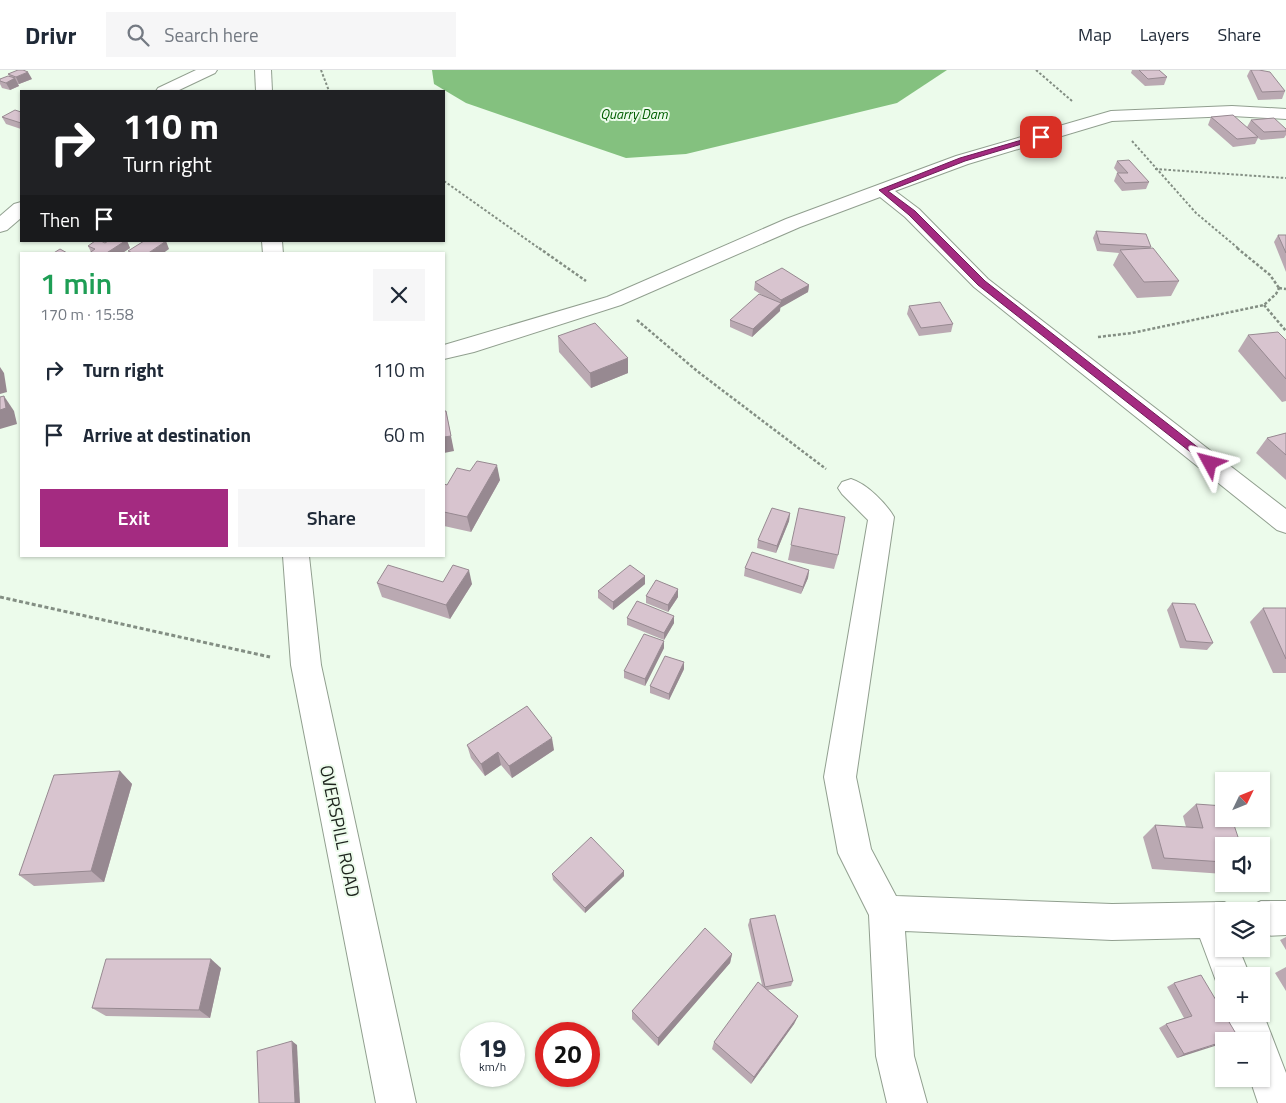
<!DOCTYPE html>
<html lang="en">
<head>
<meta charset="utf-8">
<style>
	:root { --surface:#fff; --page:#f6f6f7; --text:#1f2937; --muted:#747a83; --line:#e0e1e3; --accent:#a42b81 }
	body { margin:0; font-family:"Titillium Web",sans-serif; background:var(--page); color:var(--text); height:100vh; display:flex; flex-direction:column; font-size:19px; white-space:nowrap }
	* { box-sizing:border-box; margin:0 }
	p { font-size:16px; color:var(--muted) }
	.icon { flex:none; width:28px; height:28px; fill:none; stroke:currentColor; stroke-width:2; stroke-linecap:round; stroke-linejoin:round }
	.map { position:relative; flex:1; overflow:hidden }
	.drawer { position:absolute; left:20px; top:182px; width:425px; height:305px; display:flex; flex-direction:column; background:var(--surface); border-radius:0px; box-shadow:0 1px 4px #0004 }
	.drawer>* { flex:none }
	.hud { position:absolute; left:20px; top:20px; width:425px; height:152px; border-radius:0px; box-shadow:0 1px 4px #0004; background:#202124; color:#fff; overflow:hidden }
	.needle { width:32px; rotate:47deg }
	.fabs { position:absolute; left:1215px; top:702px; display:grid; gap:10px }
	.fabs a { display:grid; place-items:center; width:55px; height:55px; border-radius:0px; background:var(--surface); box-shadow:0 1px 4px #0004; font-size:25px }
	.speed { position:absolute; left:460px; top:952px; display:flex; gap:10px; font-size:25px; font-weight:700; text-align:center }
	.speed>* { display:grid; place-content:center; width:65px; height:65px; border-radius:50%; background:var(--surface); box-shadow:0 1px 4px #0004; line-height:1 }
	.speed small { font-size:12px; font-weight:400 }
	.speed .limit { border:8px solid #d22; background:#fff; color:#111 }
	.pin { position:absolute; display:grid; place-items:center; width:42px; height:42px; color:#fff; margin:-21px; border-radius:10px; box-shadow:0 2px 8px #0006 }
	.me { position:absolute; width:55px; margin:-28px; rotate:308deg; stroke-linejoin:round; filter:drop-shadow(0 0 4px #0008) }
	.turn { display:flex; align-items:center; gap:18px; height:105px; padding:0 20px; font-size:22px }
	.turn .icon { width:65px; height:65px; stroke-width:2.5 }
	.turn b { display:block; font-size:35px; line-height:42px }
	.then { display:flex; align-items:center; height:48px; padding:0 20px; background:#0003; gap:10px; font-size:19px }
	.round { display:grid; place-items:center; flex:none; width:52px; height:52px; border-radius:0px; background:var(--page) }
	.summary { display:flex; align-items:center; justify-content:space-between; height:85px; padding:0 20px }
	h1 { font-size:30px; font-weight:600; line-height:38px; color:#1e9e55 }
	.action { display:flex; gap:10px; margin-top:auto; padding:10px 20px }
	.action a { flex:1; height:58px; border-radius:0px; background:var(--accent); color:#fff; font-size:20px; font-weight:600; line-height:58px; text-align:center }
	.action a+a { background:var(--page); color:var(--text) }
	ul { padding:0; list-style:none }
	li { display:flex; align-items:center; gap:15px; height:65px; padding:0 20px }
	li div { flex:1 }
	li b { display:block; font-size:19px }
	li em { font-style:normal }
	header { display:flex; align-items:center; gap:30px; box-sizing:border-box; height:70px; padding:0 25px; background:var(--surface); border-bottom:1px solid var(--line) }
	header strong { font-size:24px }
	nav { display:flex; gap:28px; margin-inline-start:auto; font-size:18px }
	.search { width:350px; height:45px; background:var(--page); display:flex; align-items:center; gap:12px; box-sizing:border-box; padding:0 18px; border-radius:0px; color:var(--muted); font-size:19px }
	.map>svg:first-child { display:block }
	.water { fill:#84c17f }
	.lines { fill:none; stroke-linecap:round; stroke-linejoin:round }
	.minor-casing { stroke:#919f8f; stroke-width:2 }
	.path-far2 { stroke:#838e83; stroke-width:2; stroke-dasharray:2.5 2; stroke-linecap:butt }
	.path-far1 { stroke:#838e83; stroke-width:2.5; stroke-dasharray:3 2; stroke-linecap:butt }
	.path { stroke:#838e83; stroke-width:3; stroke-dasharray:4 2.5; stroke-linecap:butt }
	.minor { fill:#fff; fill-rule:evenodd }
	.wall { fill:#baa9b2 }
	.shaded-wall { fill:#978991 }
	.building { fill:#d8c4cf; stroke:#978991 }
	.route { fill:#a42b81; stroke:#6b1c54 }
	.labels { text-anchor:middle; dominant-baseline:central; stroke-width:4; stroke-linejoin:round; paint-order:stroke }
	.far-water-label { font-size:14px; font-style:italic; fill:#005e01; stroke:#ecfbeb }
	.near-street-label { font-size:18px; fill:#1c221c; stroke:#ecfbeb }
</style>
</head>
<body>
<header>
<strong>Drivr</strong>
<div class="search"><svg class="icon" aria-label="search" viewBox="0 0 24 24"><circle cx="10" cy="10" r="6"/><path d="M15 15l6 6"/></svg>Search here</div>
<nav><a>Map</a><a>Layers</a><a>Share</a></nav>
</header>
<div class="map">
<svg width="1286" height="1033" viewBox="0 0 1286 1033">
	<rect width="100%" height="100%" fill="#ecfbeb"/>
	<!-- water -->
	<path class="water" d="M432,0H947L897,33L686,84L626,88L466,33L434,14Z"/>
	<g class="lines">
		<!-- minor casing -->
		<g class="minor-casing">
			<g id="minor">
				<path d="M196,0H217L215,3L177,21H156L158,18Z"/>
				<path d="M255,0H271L272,21H256Z"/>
				<path d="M1232,36L1286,39V49L1232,46L1112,51L968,94L895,121L919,139L988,209L1286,439V463L1277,460L974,217L905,147L880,127L800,157L621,235L474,282L444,289V275L607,227L786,149L956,86L1111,41Z"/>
				<path d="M21,132V148L7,160L0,162V146L14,134Z"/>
				<path d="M262,171H282L283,184H263Z"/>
				<path d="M851,409C867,414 886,433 894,447L856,707L871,779L896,826L1112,834L1224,832L1236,838L1238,841H1224V879H1239L1250,906H1224V921L1219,919L1200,868L1112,870L905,861L914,986L927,1033H887L876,986L869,845L838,783L824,707L868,450L842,424L838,418L842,412Z"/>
				<path d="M283,486H309L321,595L416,1033H376L291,595Z"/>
				<path d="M1261,831H1286V865L1261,866V841H1247L1249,837Z"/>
				<path d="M1261,938L1286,1003V1033H1258L1250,1009H1261V971H1237L1226,944H1261Z"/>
			</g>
		</g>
		<!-- path-far2 -->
		<g class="path-far2">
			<path d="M321,0L329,21"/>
			<path d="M1036,0L1072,31"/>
			<path d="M1132,71L1196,143L1239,179"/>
			<path d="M1155,99L1286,108"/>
			<path d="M444,111L540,179"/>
		</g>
		<!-- path-far1 -->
		<g class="path-far1">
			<path d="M539,178L586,211"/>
			<path d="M1237,178L1270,205L1279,218"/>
			<path d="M1279,218L1286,219"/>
			<path d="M1264,235L1286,261"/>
			<path d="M637,250L697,301L826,399"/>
			<path d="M1098,267L1132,263L1264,235L1276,224L1279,218"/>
		</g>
		<!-- path -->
		<path class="path" d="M0,527L270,587"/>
		<!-- minor -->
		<use href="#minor" class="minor"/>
	</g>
	<!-- wall -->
	<g class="wall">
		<path d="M1132,0H1159L1167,7L1164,15L1145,16L1131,3Z"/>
		<path d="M1250,0H1259L1285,21L1282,29L1258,30L1247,6Z"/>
		<path d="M8,4L32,9L19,14H18L19,16L10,20L2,18L0,14V9L10,7Z"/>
		<path d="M21,42V59L6,54L2,47Z"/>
		<path d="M1211,47L1247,57L1251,50L1286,59V65L1284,68L1261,70L1258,68L1255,74L1233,77L1208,55Z"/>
		<path d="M1117,91L1149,112L1146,119L1122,121L1114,111L1117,103H1118L1114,98Z"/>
		<path d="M1096,161L1151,177L1150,178L1179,211L1171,226L1137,228L1113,195L1119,183L1097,181L1093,168Z"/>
		<path d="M1278,165H1286V202L1274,172Z"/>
		<path d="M108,171H127L130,178L121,184H88L91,182L88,176L105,173Z"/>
		<path d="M755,212L809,215L808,222L780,237V241L752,267L730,257V250L762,225L754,220Z"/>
		<path d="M909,236L953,254L951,262L919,266L907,244Z"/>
		<path d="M1248,265L1286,270V331L1282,332L1238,281Z"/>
		<path d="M558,266L628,288V303L591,318L559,282Z"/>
		<path d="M1286,363V410L1256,383L1267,368Z"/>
		<path d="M470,401L500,410L471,462L444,456V414L447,415Z"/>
		<path d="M790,443L789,451L776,483L757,478L758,470Z"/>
		<path d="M791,475L838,485L834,499L788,490Z"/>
		<path d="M745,498L809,500L808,508L801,524L744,506Z"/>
		<path d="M645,506V514L613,540L598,528V521Z"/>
		<path d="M443,512L472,514L450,549L382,527L377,513Z"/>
		<path d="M646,526L678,527L668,542L646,533Z"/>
		<path d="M1172,533L1213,573L1207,580L1180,578L1167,540Z"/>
		<path d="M1263,538H1286V603H1273L1250,552Z"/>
		<path d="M674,546V553L664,570L627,555V548Z"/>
		<path d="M664,571V578L645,616L624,608V601Z"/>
		<path d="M684,599L669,630L650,623V616Z"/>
		<path d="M467,675L554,680L512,708L501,695L485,706L471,688Z"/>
		<path d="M120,701L132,714L104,812L34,816L19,805Z"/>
		<path d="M1196,734L1224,776V804L1152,799L1143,767L1155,755L1186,757L1183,746Z"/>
		<path d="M552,804L624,806L585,843L553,810Z"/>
		<path d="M750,849L793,911L791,916L768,920L798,946L794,954L751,1014L712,979L714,972L762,915L748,855Z"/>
		<path d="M1286,867V880L1280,870Z"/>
		<path d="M732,884L730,893L658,976L632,949V941Z"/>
		<path d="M1286,897V921L1275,903Z"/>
		<path d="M221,898L210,948L106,946L92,938Z"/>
		<path d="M1174,913L1230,971H1224L1177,988L1159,958L1166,954L1184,948L1167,917Z"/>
	</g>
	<!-- shaded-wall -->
	<g class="shaded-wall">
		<path d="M28,2L32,9L19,14L16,7Z"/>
		<path d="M15,8L19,16L10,20L6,13Z"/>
		<path d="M125,171H127L130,178L121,184H105Z"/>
		<path d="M166,171L169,179L162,184H147Z"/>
		<path d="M809,215L808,222L780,238L781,230Z"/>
		<path d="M781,233L780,241L752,267L753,259Z"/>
		<path d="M628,288V303L591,318L590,303Z"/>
		<path d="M0,297L4,303L7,322L0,324Z"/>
		<path d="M4,326L14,341L17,354L0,359V340Z"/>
		<path d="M446,341L454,381L444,383V367Z"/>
		<path d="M497,395L500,410L471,462L467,447Z"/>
		<path d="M790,443L789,451L776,483L777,476Z"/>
		<path d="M469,500L472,514L450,549L446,535Z"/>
		<path d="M809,500L808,508L801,524L803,517Z"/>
		<path d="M645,506V514L613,540V532Z"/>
		<path d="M678,519V527L668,542V535Z"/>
		<path d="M674,546V553L664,570V563Z"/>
		<path d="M664,571V578L645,616V609Z"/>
		<path d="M684,592V599L669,630V624Z"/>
		<path d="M552,668L554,680L512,708L509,696Z"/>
		<path d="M498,682L501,695L485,706L481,694Z"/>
		<path d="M120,701L132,714L104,812L91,801Z"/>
		<path d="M624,801V806L585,843V838Z"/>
		<path d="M732,884L730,893L658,976V968Z"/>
		<path d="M211,889L221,898L210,948L199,940Z"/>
		<path d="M798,946L794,954L751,1014L754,1007Z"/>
		<path d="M292,971L297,975L300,1033H295Z"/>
		<path d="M1224,972V973L1177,988L1184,984Z"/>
	</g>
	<!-- building -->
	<g class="building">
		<path d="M18,0H23L28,2L16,7L8,4Z"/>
		<path d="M1139,0H1159L1167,7L1148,9Z"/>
		<path d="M1251,0H1259L1270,2L1285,21L1262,22Z"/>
		<path d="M8,6L15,8L6,13L0,11V9Z"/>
		<path d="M15,40L21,42V53L2,47Z"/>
		<path d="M1233,45L1258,67L1237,69L1211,47Z"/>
		<path d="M1274,48L1286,59V61L1264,62L1251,50Z"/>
		<path d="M1129,90L1149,112L1125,113L1117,103H1128L1117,91Z"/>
		<path d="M1096,161L1146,164L1151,177L1100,174Z"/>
		<path d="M1278,165H1286V183Z"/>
		<path d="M95,171H101L105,173L108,171H125L105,184H88L95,179L88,176Z"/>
		<path d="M144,171H166L147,184H135L128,181Z"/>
		<path d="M1153,178L1179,211L1144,212L1120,180Z"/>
		<path d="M60,179L69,184H52Z"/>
		<path d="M782,198L809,215L781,230L755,212Z"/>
		<path d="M759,224L781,233L753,259L730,250Z"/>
		<path d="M940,232L953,254L921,258L909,236Z"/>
		<path d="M595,253L628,288L590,303L558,266Z"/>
		<path d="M1278,262L1286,270V309L1248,265Z"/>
		<path d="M4,326L6,338L0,340V327Z"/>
		<path d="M444,341H446L451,366L444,367Z"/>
		<path d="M1286,363V385L1267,368Z"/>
		<path d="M477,391L497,395L467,447L444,442V414L447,415L457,398L470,401Z"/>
		<path d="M772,438L790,443L777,476L758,470Z"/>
		<path d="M799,438L845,447L838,485L791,475Z"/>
		<path d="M752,482L809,500L803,517L745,498Z"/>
		<path d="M388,495L443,512L453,495L469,500L446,535L377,513Z"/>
		<path d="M630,495L645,506L613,532L598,521Z"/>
		<path d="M656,510L678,519L668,535L646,526Z"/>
		<path d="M637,531L674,546L664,563L627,548Z"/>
		<path d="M1172,533L1195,534L1213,573L1186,571Z"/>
		<path d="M1263,538H1286V589Z"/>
		<path d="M644,564L664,571L645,609L624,601Z"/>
		<path d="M665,586L684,592L669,624L650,616Z"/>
		<path d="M527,636L552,668L509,696L498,682L481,694L467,675Z"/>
		<path d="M120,701L91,801L19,805L54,705Z"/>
		<path d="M1196,734L1224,736V749H1232L1241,776H1224V792L1164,788L1155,755L1203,758Z"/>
		<path d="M591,767L624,801L585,838L552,804Z"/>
		<path d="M775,845L793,911L765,917L750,849Z"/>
		<path d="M705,858L732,884L658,968L632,941Z"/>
		<path d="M106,889H211L199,940L92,938Z"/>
		<path d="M1201,905L1238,967L1184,984L1166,954L1192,946L1174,913Z"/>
		<path d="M758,912L798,946L754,1007L714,972Z"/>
		<path d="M292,971L295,1033H259L257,981Z"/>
	</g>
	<!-- route -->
	<path class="route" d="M1039,65L1045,67L965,91L888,121L915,141L985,211L1214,390V395H1207L978,215L909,145L879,120L960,88Z"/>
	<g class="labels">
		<!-- far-water labels -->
		<g class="far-water-label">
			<text x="634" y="43">Quarry Dam</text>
		</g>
		<!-- near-street labels -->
		<g class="near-street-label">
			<text transform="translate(340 761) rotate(78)">OVERSPILL ROAD</text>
		</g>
	</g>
</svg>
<div class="fabs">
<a><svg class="needle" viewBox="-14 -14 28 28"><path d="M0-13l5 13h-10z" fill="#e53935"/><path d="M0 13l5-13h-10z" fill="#747a83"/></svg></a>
<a><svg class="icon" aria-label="sound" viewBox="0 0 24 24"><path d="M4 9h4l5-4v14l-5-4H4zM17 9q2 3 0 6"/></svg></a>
<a><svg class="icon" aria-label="layers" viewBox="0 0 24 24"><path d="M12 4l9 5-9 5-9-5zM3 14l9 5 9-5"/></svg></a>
<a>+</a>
<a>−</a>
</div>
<div class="speed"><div>19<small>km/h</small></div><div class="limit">20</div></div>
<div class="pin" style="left:1041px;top:67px;background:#d93025"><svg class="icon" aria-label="arrive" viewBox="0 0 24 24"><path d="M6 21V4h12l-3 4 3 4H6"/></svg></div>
<svg class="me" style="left:1210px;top:393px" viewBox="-20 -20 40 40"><path d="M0-17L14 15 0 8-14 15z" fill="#a42b81" stroke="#fff" stroke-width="4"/></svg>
<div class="hud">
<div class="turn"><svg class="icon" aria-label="right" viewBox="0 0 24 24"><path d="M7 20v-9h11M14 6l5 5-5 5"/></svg><div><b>110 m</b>Turn right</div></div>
<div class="then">Then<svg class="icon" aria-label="arrive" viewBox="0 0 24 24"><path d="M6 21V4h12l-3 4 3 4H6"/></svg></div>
</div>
<section class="drawer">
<div class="summary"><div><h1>1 min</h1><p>170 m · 15:58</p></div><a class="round"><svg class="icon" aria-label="close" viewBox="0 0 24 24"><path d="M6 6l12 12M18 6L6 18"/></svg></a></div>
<ul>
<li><svg class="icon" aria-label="right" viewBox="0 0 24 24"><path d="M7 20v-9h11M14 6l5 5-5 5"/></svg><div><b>Turn right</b></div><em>110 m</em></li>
<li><svg class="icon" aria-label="arrive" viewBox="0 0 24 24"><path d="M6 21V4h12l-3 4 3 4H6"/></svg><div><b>Arrive at destination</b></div><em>60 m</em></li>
</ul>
<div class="action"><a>Exit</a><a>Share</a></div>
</section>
</div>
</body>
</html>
